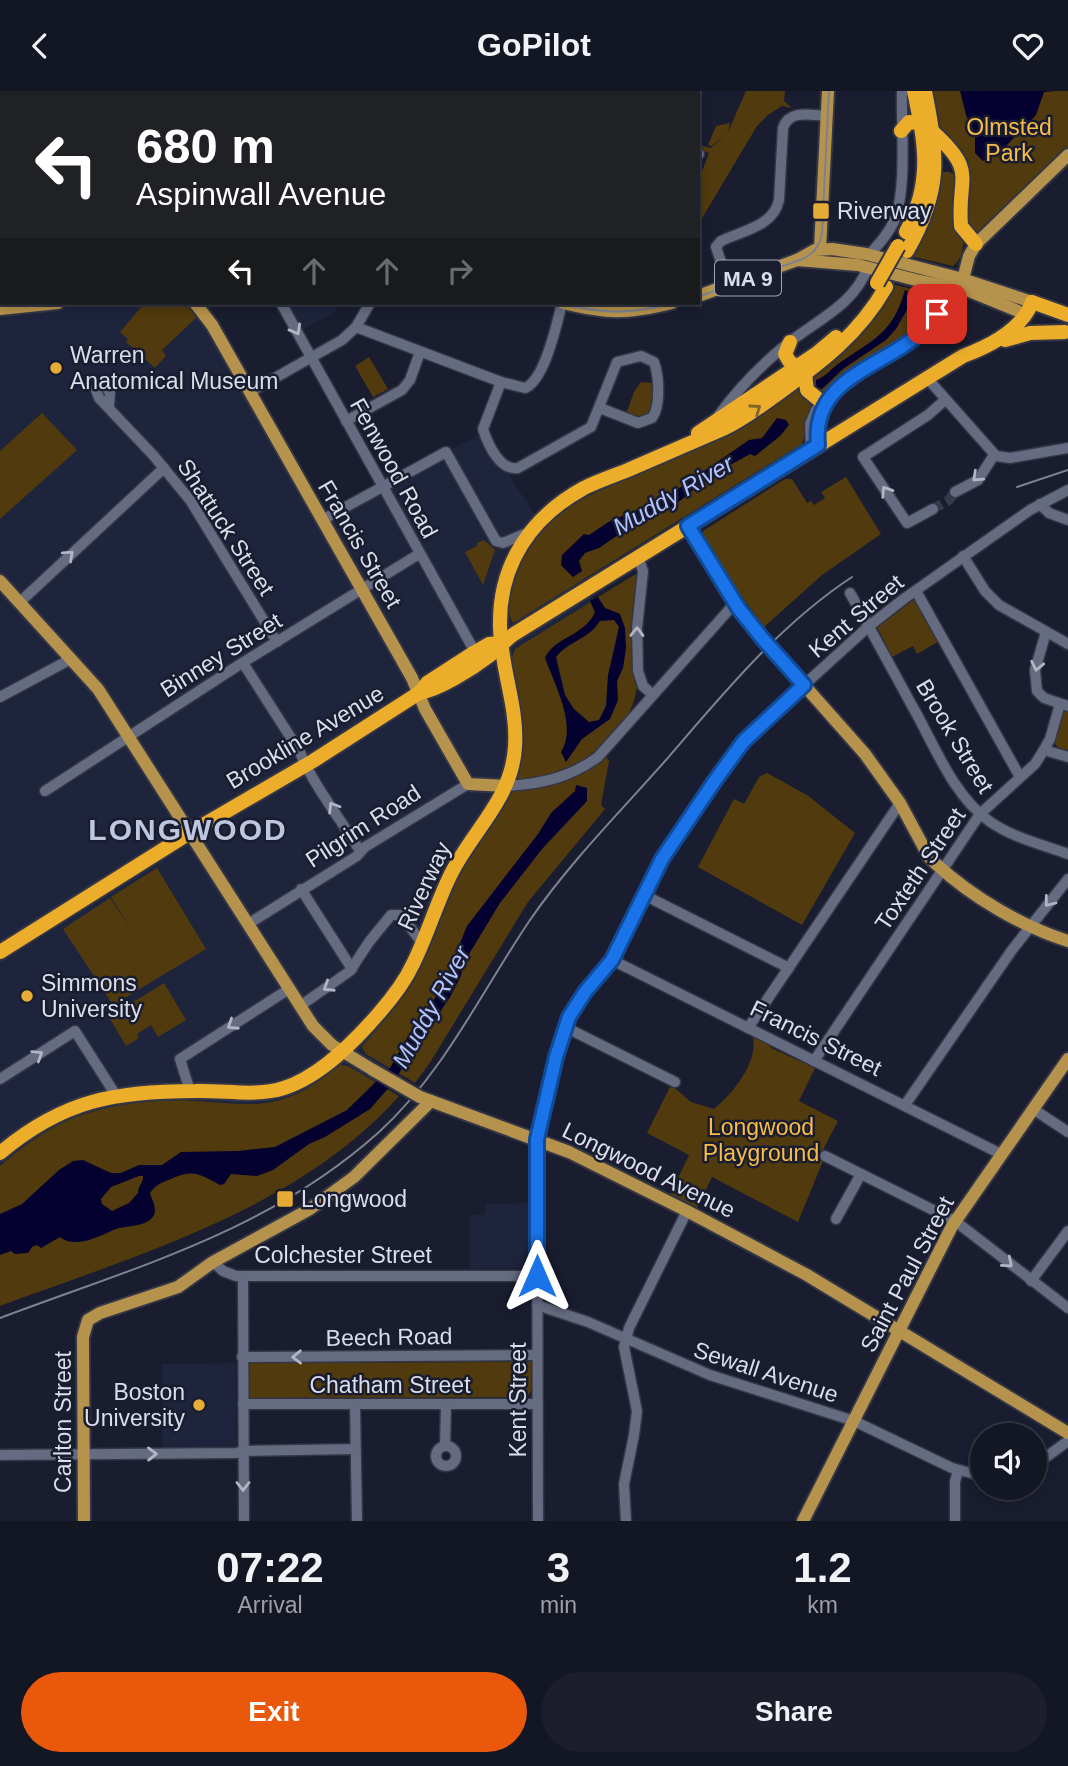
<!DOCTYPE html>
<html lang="en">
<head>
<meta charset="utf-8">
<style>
	:root { --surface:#131623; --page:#1c1f2b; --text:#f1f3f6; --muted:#9d9fa6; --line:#323541; --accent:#ea580c }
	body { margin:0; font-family:Arial,sans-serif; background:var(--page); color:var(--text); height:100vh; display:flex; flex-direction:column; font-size:26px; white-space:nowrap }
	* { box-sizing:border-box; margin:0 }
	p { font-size:23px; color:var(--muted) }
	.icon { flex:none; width:38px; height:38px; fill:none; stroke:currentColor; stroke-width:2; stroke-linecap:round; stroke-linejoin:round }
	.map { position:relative; height:1430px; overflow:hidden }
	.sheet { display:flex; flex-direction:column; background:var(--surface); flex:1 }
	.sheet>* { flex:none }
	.guide { position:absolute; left:0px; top:0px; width:700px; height:214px; box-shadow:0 4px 10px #0003,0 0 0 2px var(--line); background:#202124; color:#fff; overflow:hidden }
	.buttons { position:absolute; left:970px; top:1332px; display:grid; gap:14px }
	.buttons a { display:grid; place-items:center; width:77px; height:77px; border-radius:50%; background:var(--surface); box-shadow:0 4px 10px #0003,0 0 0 2px var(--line); font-size:35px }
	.pin { position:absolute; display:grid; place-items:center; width:60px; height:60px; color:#fff; margin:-30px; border-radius:14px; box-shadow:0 4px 10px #0006 }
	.me { position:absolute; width:77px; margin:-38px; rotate:0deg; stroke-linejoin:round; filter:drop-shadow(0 0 5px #0008) }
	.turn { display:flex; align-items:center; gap:24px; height:147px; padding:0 21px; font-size:32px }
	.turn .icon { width:91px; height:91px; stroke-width:2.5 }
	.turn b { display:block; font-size:49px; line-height:60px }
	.lanes { display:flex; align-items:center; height:66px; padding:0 21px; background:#0003; justify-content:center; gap:35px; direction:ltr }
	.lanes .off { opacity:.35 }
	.eta { display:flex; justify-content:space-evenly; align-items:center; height:119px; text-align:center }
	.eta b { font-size:42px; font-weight:800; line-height:49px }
	.action { display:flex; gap:14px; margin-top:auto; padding:14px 21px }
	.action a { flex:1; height:80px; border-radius:42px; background:var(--accent); color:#fff; font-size:28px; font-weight:800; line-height:80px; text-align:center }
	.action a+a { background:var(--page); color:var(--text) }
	header { display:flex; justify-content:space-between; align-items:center; height:91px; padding:0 21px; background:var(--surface); font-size:32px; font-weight:800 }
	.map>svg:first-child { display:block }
	.built { fill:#1e243c }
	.green { fill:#513a0d }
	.water { fill:#040030; fill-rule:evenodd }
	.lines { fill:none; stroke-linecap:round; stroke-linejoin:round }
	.minor-tunnel { stroke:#363a4b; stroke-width:10; stroke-dasharray:10 5; stroke-linecap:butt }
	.minor-casing { stroke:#343645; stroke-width:13 }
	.major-casing { stroke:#343645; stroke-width:16 }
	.highway-casing { stroke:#343645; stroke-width:18 }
	.minor { stroke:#656b81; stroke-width:10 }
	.major { stroke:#b6934d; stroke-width:12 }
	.highway { stroke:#ecad2a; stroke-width:14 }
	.tram { stroke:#7d8190; stroke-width:2 }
	.major-bridge-casing { stroke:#343645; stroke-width:16; stroke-linecap:butt }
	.highway-bridge-casing { stroke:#343645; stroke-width:18; stroke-linecap:butt }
	.major-bridge { stroke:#b6934d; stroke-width:12 }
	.highway-bridge { stroke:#ecad2a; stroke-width:14 }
	.oneway { stroke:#b1b6c5 }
	.oneway2 { stroke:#82652c }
	.route-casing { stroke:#114b97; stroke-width:18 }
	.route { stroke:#1a73e8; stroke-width:12 }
	.poi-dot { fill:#e7ac36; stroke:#191d2f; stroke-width:2.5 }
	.labels { text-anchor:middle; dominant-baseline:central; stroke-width:5; stroke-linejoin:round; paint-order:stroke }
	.shield { fill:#191d2f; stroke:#a0a4b2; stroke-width:2 }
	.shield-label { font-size:21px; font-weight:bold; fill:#dadeea }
	.park-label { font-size:23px; fill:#f8bc48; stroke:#191d2f }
	.poi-label { font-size:23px; fill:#dadeea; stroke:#191d2f; text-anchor:start }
	.street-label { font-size:23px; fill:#dadeea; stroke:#191d2f }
	.water-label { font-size:24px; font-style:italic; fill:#b1c2fe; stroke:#191d2f }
	.district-label { font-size:30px; font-weight:bold; letter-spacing:2px; fill:#bfc6df; stroke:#191d2f }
</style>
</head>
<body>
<header><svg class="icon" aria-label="back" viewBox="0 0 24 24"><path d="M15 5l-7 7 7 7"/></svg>GoPilot<svg class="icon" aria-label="heart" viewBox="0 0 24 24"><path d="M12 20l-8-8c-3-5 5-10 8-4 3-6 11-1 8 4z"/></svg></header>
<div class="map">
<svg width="1068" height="1430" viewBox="0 0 1068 1430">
	<rect width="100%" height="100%" fill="#191d2f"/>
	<!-- built -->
	<g class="built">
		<path d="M0,199H2V212H203L212,234L322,428L484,341L516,395L572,478L583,490L592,509L567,666L578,693L387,991L0,1149Z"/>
		<path d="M288,212H336V220L301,239Z"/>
		<path d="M531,1112L530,1174L528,1177L470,1178L469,1124H485V1113Z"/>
		<path d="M236,1272V1357L162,1358V1273Z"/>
	</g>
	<!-- green -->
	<g class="green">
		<path d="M59,0H241L242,2H60Z"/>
		<path d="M746,0H785L784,10L792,17L782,15L768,24L757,35L698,134L699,88L709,62L698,58V54L711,57L725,45L712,55L708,54L716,35L730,32L728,41Z"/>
		<path d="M930,0H1068V58L977,146L966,137L967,93L939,41Z"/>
		<path d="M943,81H949L957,85C959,106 973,163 953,175L910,165Z"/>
		<path d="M895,194L936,204C927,242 895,253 860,274C849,282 838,294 827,304L824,306L814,301L810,288L878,221Z"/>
		<path d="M145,212H185L198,225L162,259L166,265L155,277L126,251L128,248L120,241Z"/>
		<path d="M369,266L388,298L373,306L355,275Z"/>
		<path d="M641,291L652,292C654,314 656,336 626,323L634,301Z"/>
		<path d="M798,294L814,316L802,353L513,532C505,518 508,507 512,492C530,417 600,402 659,373C707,349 752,320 798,294Z"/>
		<path d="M42,322L77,359L0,428V360Z"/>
		<path d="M846,386L881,443L822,484L764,536L740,503L703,445V440L785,388H792L807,412L811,410L814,414L825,407L821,401Z"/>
		<path d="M484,449L495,459L483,494L465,461L477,455V452Z"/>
		<path d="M634,484H638L633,529L637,595C632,640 590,672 550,684C540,687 527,691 517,688L523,643L510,572L515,558Z"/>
		<path d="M915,508L939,550L917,563L913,555L892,566L877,536Z"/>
		<path d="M1064,620L1068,621V659L1058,657L1054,651Z"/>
		<path d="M605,664L609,670L601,714L605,718L528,811L431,970L415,992L366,963L362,956L388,925L414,890L425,865L445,807L461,775L512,698C552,696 573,689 605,664Z"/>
		<path d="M767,682L807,704L855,742L802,834L698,776L734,708L744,713L759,686Z"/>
		<path d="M157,777L206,858L113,914L63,838L110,807L130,837L111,806Z"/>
		<path d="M164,892L186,929L158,946L151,934L137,943L139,947L126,955L109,926Z"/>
		<path d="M753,946L770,954L771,957L815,977L799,1010L838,1030L824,1057L821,1069L823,1070L798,1131L712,1086L697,1117L670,1104L689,1064L647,1042L671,994L691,1011L714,1018C733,1002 758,972 753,946Z"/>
		<path d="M340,974L348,975L399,1005C299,1118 137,1164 0,1215V1075C25,1054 51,1034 82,1024C117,1012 157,1008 194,1010C222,1011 253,1017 280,1009C303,1003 322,988 340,974Z"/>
		<path d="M531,1271V1300L527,1306L250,1307L249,1272Z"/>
	</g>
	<!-- water -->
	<g class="water">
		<path d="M960,0H1056L1044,1L1036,24L1005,56L983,70L975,62V42L966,24Z"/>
		<path d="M905,199L911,202L913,208L896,238L886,249L843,278L822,298L816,297V289C825,286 830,279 838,273C872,249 893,243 905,199Z"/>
		<path d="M777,327L786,329L789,334L780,345L755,365L750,363L707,387L674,415L634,433L599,457L585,462L579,470L582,480L573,486L561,474L562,464L584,443L589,444L610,430L662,409L749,349L762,347Z"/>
		<path d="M598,506L605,517L620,523L625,537L626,557L623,577L617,590L618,609L610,628L582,648L566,671L561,661C578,636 554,592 545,567C554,546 585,545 595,521L590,510ZM614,529L619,536L608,584L606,615L599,629L589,631L574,618L565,604L556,566C570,549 588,549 600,530Z"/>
		<path d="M576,694L587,697V710L542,758L500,812L463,873L461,885L450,906L392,993L370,1018L325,1046L309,1053L273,1079L257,1085L231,1083L224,1093L220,1094C201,1084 194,1078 173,1087C162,1092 157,1092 150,1102C152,1109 157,1117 154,1124C147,1137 124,1134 113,1139C99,1146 74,1158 60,1146L41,1157L37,1154L32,1156L28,1162L15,1163L11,1160L0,1164V1123L22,1113L59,1079L73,1070L83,1069L111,1082H121L139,1074H162L181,1061L238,1060L275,1056L347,1019L390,977L414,935L441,899L467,835L538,743L551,722L575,700ZM139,1085H143C144,1091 138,1095 138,1102L129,1112L112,1120L102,1113L101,1108L111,1096Z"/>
	</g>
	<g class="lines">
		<!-- minor-tunnel -->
		<path class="minor-tunnel" d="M933,418L949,409L955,401"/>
		<!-- minor casing -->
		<g class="minor-casing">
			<g id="minor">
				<path d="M287,0L289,2"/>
				<path d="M486,0L488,2"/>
				<path d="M547,0L549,2"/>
				<path d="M5,2L6,0"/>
				<path d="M322,2L323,0"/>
				<path d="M394,2L396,0"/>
				<path d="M574,2L575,0"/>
				<path d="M661,2L662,0"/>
				<path d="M698,62L699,63"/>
				<path d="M0,95L2,94"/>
				<path d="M869,164C879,153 889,142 895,128C907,95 901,36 902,0"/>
				<path d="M0,180L2,179"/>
				<path d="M729,195L716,156L721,150C742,140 774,135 779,109L783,37C789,18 811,24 827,25"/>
				<path d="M281,212L475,561"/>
				<path d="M356,236L501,291L525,297C545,289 557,232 562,212"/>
				<path d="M927,287L996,365L1010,367L1068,357"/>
				<path d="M501,291L483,338C488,354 500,380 518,377L591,336L617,271L641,265L654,271C659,285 661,315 652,327L638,332L600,317"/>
				<path d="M250,301L342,249L356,236L370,212"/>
				<path d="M109,316L110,300L100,293L96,299L99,307L153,364L190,409L277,551"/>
				<path d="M719,324C738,298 761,274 787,253C817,229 854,214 868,176"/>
				<path d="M346,330L402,299L410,289L420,261"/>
				<path d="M818,354L817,335L822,316"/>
				<path d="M811,358L810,333L816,319L860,281L920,243L937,223"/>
				<path d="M955,401L978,389L994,364"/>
				<path d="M1040,413L1049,422L1068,429"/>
				<path d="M933,418L907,432L863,366L928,324L945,309"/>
				<path d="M322,429L446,361L496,450L503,452L529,441"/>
				<path d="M963,465L985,500L999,514L1068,553"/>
				<path d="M638,466L643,480L637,537L638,580L643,595L653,604"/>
				<path d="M916,500L1020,686"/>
				<path d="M850,502C872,541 893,580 915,620C935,656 954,705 989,730C1013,747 1041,753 1068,763"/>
				<path d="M20,511L164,377"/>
				<path d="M1046,541L1035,579L1037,600L1044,607L1068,615"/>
				<path d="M243,572L300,661C311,691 342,730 360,760"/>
				<path d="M0,606L71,568"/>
				<path d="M1044,659L1068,666"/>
				<path d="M506,695C541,693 569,687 598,666L735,512"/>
				<path d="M45,700L242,572L419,463"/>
				<path d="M301,798L352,878"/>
				<path d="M644,804L789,877"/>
				<path d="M248,833L357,765L365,756L468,693"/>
				<path d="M612,869L1001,1063"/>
				<path d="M300,915L350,880L369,851L391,824H401L422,852"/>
				<path d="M565,936L675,991"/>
				<path d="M748,937L900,712"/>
				<path d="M814,970L980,723L1035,673L1042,662L1050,648L1060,613"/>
				<path d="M0,988L75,940L117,1006"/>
				<path d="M190,1000L180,968L289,898"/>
				<path d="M905,1014L1012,859L1068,788"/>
				<path d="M1033,1018L1068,1041"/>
				<path d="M825,1065L955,1130L1068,1217"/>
				<path d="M836,1128L861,1083"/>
				<path d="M213,1171L223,1180L236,1185H537"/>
				<path d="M243,1186L244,1430"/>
				<path d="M1031,1190L1068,1140"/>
				<path d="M537,1214L588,1231L710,1284L854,1330L952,1377L982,1385"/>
				<path d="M242,1266L537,1264"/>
				<path d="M243,1313H537"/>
				<path d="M355,1314L357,1430"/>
				<circle cx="446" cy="1365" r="10"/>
				<path d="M445,1355L446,1314"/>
				<path d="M0,1364L236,1362L243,1360L355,1358"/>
				<path d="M1034,1375L1068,1350"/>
				<path d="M538,1430L537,1048L556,966L572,920L612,869L670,755L733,664L758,636L869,535L905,507L1030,419L1068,399"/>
				<path d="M626,1430L624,1393L634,1344L637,1320L624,1256L629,1237L687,1120"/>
				<path d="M955,1430V1391L958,1379"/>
			</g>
		</g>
		<!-- major casing -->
		<g class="major-casing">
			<g id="major">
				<path d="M0,6L2,8"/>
				<path d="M820,158L828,0"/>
				<path d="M797,169L858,174L916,189L969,200L1018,220"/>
				<path d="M963,188L969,165L976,153L1068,64"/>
				<path d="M0,199H2"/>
				<path d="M698,205L797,169L815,159L832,158L866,163L959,187L1032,211"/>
				<path d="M195,212L212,234L412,587L425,618L468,693L506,695"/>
				<path d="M563,212C608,223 627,223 672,212"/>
				<path d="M0,218L58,212"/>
				<path d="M688,435L732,507L762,547"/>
				<path d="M0,490L98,598L313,935L332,954L373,979"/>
				<path d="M773,559L865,663L900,712L929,766L936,773C972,806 1021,835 1068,850"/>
				<path d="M420,1006L569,1061L687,1120L807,1184L1068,1342"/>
				<path d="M84,1430L83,1246L88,1229L100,1222L178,1196L213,1171L310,1118L354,1086L431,1010"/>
				<path d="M803,1430L952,1135L1068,968"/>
			</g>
		</g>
		<!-- highway casing -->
		<g class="highway-casing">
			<g id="highway">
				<path d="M901,40L909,31L921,32"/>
				<path d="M933,41C978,82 957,84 961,135L976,153"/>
				<path d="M906,141C933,90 925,53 914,0"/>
				<path d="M907,160C942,99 938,66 925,0"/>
				<path d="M1032,211L1068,224"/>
				<path d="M1005,249L1030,242L1065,241"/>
				<path d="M790,251L785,263L789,270L797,276"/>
				<path d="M805,283L807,299L824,313"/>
				<path d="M698,342L817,262L836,246"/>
				<path d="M419,602C439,599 472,578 489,565C498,558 504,550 514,543L963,265C990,255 1022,239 1032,211"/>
				<path d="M0,861L191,741L313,670L419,602L427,592L475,561L489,553L500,552"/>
				<path d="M0,1062C63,1009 115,1000 196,1000C226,999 255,1006 284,997C321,985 355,950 380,921C393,906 405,890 413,873C428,843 437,810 452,781C474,738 512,707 515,656C518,615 500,575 500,534C499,473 531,426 584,397C598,390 613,385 628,379C660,365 692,351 725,337C744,328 762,314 779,302C822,271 859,243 886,196"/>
			</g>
		</g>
		<!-- minor -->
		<use href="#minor" class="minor"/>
		<!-- major -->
		<use href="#major" class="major"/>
		<!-- highway -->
		<use href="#highway" class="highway"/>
		<!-- tram -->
		<g class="tram">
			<path d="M698,206L800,169C813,164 820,156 822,142L829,0"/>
			<path d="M0,208H2"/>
			<path d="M557,212C605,223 627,224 675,212"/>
			<path d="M1017,396L1068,379"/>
			<path d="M0,1227C135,1176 268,1141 379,1041C443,983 482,900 530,829C570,771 620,721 666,669C723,603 779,534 852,486"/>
		</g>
		<!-- major-bridge casing -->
		<g class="major-bridge-casing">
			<g id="major-bridge">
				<path d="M762,547L773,559"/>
				<path d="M373,979L420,1006"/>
			</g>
		</g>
		<!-- highway-bridge casing -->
		<g class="highway-bridge-casing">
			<path id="highway-bridge" d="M877,192L898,155"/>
		</g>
		<!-- major-bridge -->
		<use href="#major-bridge" class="major-bridge"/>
		<!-- highway-bridge -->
		<use href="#highway-bridge" class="highway-bridge"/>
	</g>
	<!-- one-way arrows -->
	<defs><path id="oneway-chevron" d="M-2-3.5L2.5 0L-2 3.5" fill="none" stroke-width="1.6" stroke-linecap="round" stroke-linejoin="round" transform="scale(1.75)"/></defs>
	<g class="oneway">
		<use href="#oneway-chevron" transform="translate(296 239) rotate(61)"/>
		<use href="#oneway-chevron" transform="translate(977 386) rotate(137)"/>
		<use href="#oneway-chevron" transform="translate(886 400) rotate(-123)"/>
		<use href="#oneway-chevron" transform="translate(69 464) rotate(-42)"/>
		<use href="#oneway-chevron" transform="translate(637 541) rotate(-89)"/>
		<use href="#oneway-chevron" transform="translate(1037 575) rotate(102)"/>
		<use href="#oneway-chevron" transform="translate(333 716) rotate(-122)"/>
		<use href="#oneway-chevron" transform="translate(1049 811) rotate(128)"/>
		<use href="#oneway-chevron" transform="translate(328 896) rotate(147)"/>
		<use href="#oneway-chevron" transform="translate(232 934) rotate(147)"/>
		<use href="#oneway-chevron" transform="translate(38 964) rotate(-32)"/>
		<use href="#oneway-chevron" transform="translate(1008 1172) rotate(40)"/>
		<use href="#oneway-chevron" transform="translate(297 1266) rotate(179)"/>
		<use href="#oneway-chevron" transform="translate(152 1363) rotate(-1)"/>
		<use href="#oneway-chevron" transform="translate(243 1395) rotate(90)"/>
	</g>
	<use class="oneway2" href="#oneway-chevron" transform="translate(756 318) rotate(-35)"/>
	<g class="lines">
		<!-- route casing -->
		<g class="route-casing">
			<path id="route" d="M537,1185V1048L556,966L569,926L585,901L612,869L662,768L714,691L743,651L804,594L762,547L739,518L688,435L818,354C810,277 905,275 937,223"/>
		</g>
		<!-- route -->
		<use href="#route" class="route"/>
	</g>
	<!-- markers -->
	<g class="poi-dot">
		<rect x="812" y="111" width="18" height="18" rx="3.5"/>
		<circle cx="56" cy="277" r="7"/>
		<circle cx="27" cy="905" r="7"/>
		<rect x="276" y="1099" width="18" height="18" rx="3.5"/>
		<circle cx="199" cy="1314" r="7"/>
	</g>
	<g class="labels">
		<!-- shield labels -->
		<rect class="shield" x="715" y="169.5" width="66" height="35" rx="5"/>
		<g class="shield-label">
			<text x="748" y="187">MA 9</text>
		</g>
		<!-- park labels -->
		<g class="park-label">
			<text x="1009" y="36">Olmsted<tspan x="1009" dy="26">Park</tspan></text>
			<text x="761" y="1036">Longwood<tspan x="761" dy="26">Playground</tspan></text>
		</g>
		<!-- poi labels -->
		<g class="poi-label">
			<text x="837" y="120">Riverway</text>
			<text x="70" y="264">Warren<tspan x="70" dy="26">Anatomical Museum</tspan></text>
			<text x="41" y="892">Simmons<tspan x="41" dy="26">University</tspan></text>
			<text x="301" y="1108">Longwood</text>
			<text x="185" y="1301" text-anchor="end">Boston<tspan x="185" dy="26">University</tspan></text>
		</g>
		<!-- street labels -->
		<g class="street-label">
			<text transform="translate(394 377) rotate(61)">Fenwood Road</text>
			<text transform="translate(226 436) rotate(57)">Shattuck Street</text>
			<text transform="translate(360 453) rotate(60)">Francis Street</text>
			<text transform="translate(856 525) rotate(-40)">Kent Street</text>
			<text transform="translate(221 564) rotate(-32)">Binney Street</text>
			<text transform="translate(955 645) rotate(59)">Brook Street</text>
			<text transform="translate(305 646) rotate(-31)">Brookline Avenue</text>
			<text transform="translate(363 735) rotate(-33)">Pilgrim Road</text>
			<text transform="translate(920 778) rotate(-56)">Toxteth Street</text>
			<text transform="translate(424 795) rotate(-65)">Riverway</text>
			<text transform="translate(816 947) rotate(26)">Francis Street</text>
			<text transform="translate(649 1079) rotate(26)">Longwood Avenue</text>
			<text x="343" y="1164">Colchester Street</text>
			<text transform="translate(907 1183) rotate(-62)">Saint Paul Street</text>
			<text transform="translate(389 1246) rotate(-1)">Beech Road</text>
			<text transform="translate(766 1281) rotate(18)">Sewall Avenue</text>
			<text x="390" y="1294">Chatham Street</text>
			<text transform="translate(518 1309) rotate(-90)">Kent Street</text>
			<text transform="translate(63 1331) rotate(-90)">Carlton Street</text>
		</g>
		<!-- water labels -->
		<g class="water-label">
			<text transform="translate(673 404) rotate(-30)">Muddy River</text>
			<text transform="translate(431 916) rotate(-61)">Muddy River</text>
		</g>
		<!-- district labels -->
		<g class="district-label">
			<text x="188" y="738">LONGWOOD</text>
		</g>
	</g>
</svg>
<div class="buttons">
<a><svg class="icon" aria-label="sound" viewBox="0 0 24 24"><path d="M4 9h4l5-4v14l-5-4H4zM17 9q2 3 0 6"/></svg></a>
</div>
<div class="pin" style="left:937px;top:223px;background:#d93025"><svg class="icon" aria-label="arrive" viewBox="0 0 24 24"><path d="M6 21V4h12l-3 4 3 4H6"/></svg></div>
<svg class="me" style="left:537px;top:1185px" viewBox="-20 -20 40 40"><path d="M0-17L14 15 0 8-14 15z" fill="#1a73e8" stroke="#fff" stroke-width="4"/></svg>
<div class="guide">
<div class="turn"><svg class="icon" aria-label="left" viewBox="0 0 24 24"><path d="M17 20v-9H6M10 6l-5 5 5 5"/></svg><div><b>680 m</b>Aspinwall Avenue</div></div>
<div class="lanes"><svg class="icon" aria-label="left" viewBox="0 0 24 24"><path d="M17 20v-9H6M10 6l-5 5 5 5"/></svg><svg class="icon off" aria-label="ahead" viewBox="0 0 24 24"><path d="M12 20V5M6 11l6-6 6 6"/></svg><svg class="icon off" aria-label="ahead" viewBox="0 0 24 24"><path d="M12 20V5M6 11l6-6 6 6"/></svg><svg class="icon off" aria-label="right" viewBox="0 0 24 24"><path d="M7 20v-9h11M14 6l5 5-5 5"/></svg></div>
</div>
</div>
<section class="sheet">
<div class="eta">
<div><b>07:22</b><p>Arrival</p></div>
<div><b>3</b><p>min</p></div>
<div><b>1.2</b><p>km</p></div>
</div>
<div class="action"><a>Exit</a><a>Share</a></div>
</section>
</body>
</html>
